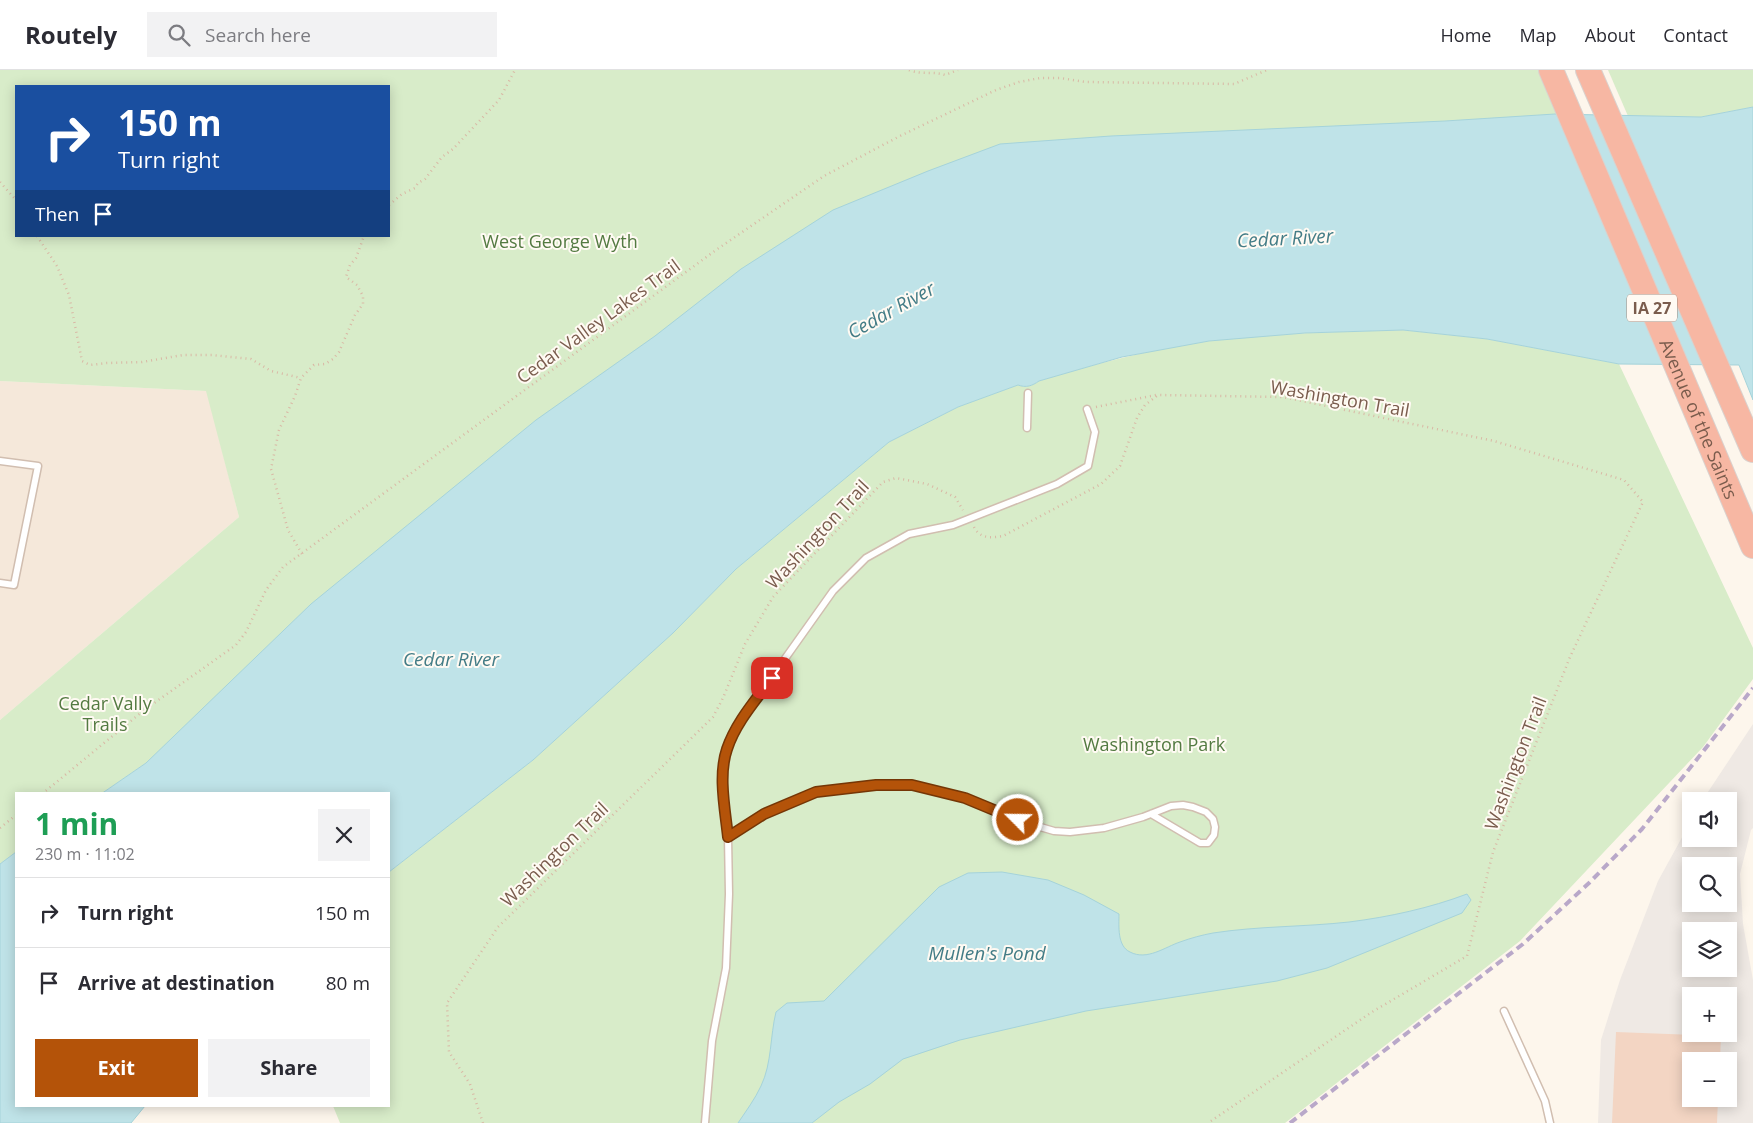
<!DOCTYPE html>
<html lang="en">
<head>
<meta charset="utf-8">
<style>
	:root { --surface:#fff; --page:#f2f2f3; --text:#2b2b33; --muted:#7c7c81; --line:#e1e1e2; --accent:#b45309 }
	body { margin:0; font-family:"Open Sans",sans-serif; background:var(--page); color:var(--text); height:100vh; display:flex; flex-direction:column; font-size:19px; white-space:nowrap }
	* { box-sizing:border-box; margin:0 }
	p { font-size:16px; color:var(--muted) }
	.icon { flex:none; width:28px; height:28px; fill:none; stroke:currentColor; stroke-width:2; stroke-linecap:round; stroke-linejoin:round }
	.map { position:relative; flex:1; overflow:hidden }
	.side { position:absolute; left:15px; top:722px; width:375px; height:315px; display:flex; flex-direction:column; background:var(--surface); border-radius:0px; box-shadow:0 2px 12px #0003 }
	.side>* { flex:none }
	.banner { position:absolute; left:15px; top:15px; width:375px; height:152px; border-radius:0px; box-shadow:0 2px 12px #0003; background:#1a4fa0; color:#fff; overflow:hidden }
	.controls { position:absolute; left:1682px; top:722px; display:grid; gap:10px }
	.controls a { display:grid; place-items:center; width:55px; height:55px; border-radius:0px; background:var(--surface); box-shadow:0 2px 12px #0003; font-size:25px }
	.pin { position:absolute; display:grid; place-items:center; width:42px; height:42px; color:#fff; margin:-21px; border-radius:10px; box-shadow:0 2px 8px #0006 }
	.me { position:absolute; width:55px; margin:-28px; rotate:293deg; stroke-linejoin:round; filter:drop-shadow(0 0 4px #0008) }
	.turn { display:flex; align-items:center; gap:18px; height:105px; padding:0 20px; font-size:22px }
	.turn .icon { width:65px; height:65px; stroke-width:2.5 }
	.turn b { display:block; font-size:35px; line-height:42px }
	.then { display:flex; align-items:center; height:48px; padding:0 20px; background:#0003; gap:10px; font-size:19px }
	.round { display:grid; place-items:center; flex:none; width:52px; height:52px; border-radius:0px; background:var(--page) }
	.overview { display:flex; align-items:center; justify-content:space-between; height:85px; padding:0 20px }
	h1 { font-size:30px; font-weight:700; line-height:38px; color:#1e9e55 }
	.button { display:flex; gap:10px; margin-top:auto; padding:10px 20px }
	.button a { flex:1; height:58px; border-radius:0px; background:var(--accent); color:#fff; font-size:20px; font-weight:700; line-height:58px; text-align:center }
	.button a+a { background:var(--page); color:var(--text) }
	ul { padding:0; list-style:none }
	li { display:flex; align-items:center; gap:15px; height:70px; padding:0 20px; border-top:1px solid var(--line) }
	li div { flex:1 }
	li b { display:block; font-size:19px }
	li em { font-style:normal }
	header { display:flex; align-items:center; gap:30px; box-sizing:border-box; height:70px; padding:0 25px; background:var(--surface); border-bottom:1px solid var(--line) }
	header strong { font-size:24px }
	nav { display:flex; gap:28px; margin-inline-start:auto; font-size:18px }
	.search { width:350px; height:45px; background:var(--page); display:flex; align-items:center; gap:12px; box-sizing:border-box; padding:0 18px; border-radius:0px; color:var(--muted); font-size:19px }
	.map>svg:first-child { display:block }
	.residential { fill:#f5e8da }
	.industrial { fill:#efe9e4; fill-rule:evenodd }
	.green { fill:#d8ecc9; fill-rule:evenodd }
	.water { fill:#bfe3e8; stroke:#a5d3da }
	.building { fill:#f3d5c3 }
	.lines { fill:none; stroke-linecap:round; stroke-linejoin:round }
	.lane-casing { stroke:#d1beb0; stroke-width:9 }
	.highway-casing { stroke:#dad1cd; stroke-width:26 }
	.path { stroke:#d9b8a5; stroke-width:2.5; stroke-dasharray:1 4; stroke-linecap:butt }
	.lane { stroke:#fff; stroke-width:6 }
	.highway { stroke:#f7b7a3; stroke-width:24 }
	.rail { stroke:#b9a8c9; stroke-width:4; stroke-dasharray:8 5; stroke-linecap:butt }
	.route-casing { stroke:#753606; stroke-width:12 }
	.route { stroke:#b45309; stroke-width:9 }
	.labels { text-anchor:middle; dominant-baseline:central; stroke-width:4; stroke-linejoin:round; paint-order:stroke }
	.shield { fill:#fffaf3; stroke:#a28b7f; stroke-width:1 }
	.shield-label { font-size:16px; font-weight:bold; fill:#7a5c4d }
	.park-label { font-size:18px; fill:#537a41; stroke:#fffaf3 }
	.street-label { font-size:18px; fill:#7a5c4d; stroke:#fffaf3 }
	.water-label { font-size:19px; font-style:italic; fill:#437c86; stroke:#fffaf3 }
</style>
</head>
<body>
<header>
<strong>Routely</strong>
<div class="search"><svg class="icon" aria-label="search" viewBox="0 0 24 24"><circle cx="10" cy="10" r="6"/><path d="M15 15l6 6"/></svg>Search here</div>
<nav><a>Home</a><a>Map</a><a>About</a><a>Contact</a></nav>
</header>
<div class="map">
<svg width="1753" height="1053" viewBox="0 0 1753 1053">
	<rect width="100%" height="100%" fill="#fdf6ec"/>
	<!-- residential -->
	<path class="residential" d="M0,311L207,321L239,447L0,650Z"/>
	<!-- industrial -->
	<path class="industrial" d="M1753,654V758L1751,760L1740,804L1743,854L1753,910V1053H1598L1601,970L1620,910L1658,811L1691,751V769H1729V731H1702ZM1691,796H1729V834H1691ZM1691,861H1729V899H1691ZM1691,926H1729V964H1691ZM1691,991H1729V1029H1691Z"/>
	<!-- green -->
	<g class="green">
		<path d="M0,0H1551L1588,85L1136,97L146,693L101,724H16V782L0,794V650L239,447L206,321L0,311ZM16,16H389V166H16Z"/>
		<path d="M1608,0H1753V37L1701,47L1628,46Z"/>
		<path d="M1403,260L1487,269L1619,294L1753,578V609L1703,677L1520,871L1285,1053H340L333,1036H389V802L533,690L673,563L736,499L889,372L958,337L1018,315C1026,318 1032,316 1039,311C1095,294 1150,279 1209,271C1273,263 1338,262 1403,260Z"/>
	</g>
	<!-- water -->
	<g class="water">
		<path d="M1753,37V330L1739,295L1619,294L1487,269L1403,260L1305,263L1209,271L1122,287L1039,311C1032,316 1026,318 1018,315L958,337L889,372L736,499L673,563L533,690L389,802V724H101L146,693L311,534L536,350L655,266L741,199L833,140L928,101L1000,74L1111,66L1445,51L1555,44L1701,47Z"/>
		<path d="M16,782V1036H145L131,1053H0V794Z"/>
		<path d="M1002,802L1048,810L1084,825L1119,844C1119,856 1117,876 1130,882C1147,891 1165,877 1180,872C1191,868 1202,865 1213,863C1258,856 1304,857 1349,852C1389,847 1430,838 1467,824L1471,830L1462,843L1327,898L1277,911L1086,941L960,970L903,989L870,1014L839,1032L812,1053H738C746,1041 755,1029 761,1016C772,993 770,966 776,942L787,933L824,931L939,817L968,803Z"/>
	</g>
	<!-- building -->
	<path class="building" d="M1616,962L1721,966L1720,991H1691V1029H1718L1717,1053H1612Z"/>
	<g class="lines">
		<!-- lane casing -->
		<g class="lane-casing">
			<g id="lane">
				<path d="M1027,358L1028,323"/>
				<path d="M0,391L38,396L14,515L0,513"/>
				<path d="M728,767L764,743L816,722L875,715H912L965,728L1030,754L1054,761L1070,762L1104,758L1143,747L1171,736L1183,735L1193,737L1206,742L1213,749L1215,757L1214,765L1208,773H1200L1151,744"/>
				<path d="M1504,941L1545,1031L1550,1053"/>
				<path d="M705,1053L712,971L726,898L729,824L728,767L722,715L726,680L735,659L833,521L866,488L909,464L953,455L1057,414L1088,396L1095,362L1087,339"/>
			</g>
		</g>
		<!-- highway casing -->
		<g class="highway-casing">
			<g id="highway">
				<path id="s1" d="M1551,0L1753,476"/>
				<path d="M1588,0L1753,380"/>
			</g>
		</g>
		<!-- path -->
		<g class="path">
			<path d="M909,0C921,5 934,1 945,5L958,0"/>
			<path d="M0,112L16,130"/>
			<path d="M389,135L402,124L415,118L418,113L425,109L442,87L453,79L499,30L515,0"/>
			<path d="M37,166L57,196L69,225L82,291L90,295L107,293L142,292L183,285H212L251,289L271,301L301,308"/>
			<path d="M1096,337L1156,325"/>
			<path d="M974,457C980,469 992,468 1003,466L1101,414L1120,396L1137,348L1145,335L1158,325L1283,327L1494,371L1624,410L1643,432L1570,587L1493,782L1467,886L1372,942L1208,1053"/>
			<path d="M302,484L288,460L271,399L279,360L295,326L301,308L314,295L325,294L333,289L339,282L355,245L363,234V226L357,215L346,207L350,195L356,188L364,166"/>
			<path d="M42,724L143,641L236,575L246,562L266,520L283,497L716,180L824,106L900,66L996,20L1019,12L1040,8H1060L1086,12L1234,14L1267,0"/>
			<path d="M0,758L16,745"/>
			<path d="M483,1053L470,1014L449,982L447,933L498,857L713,647L723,628L745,574L773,527L883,412L896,408L927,414L955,427L963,440"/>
		</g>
		<!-- lane -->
		<use href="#lane" class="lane"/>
		<!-- highway -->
		<use href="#highway" class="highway"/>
		<!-- rail -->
		<path class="rail" d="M1290,1053L1523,874L1589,813L1642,759L1753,618"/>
	</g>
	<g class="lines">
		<!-- route casing -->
		<g class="route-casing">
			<path id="route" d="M772,608C756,630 736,652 727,679C718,705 725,739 728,767L764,744L816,722L876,715H912L965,728L1018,750"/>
		</g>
		<!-- route -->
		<use href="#route" class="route"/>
	</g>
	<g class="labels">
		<!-- shield labels -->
		<rect class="shield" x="1627" y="224.5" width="50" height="27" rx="4"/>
		<g class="shield-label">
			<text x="1652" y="238">IA 27</text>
		</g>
		<!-- park labels -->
		<g class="park-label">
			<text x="560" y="171">West George Wyth</text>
			<text x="105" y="633">Cedar Vally<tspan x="105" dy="21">Trails</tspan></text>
			<text x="1154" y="674">Washington Park</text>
		</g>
		<!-- street labels -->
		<g class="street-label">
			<text transform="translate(598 251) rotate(-36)">Cedar Valley Lakes Trail</text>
			<text transform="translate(1340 328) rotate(10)">Washington Trail</text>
			<text stroke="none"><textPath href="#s1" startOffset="379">Avenue of the Saints</textPath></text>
			<text transform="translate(817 464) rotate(-47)">Washington Trail</text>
			<text transform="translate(1515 693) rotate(-69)">Washington Trail</text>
			<text transform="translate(554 784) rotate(-44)">Washington Trail</text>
		</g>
		<!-- water labels -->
		<g class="water-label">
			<text transform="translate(1285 168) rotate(-3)">Cedar River</text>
			<text transform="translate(891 240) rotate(-29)">Cedar River</text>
			<text x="451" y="589">Cedar River</text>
			<text x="987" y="883">Mullen's Pond</text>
		</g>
	</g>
</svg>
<div class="controls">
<a><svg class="icon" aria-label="sound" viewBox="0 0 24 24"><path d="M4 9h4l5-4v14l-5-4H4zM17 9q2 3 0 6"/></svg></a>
<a><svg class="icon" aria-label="search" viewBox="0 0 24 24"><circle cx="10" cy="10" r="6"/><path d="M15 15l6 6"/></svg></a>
<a><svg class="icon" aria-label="layers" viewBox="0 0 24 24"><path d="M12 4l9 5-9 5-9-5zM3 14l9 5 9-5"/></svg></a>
<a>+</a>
<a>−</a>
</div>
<div class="pin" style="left:772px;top:608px;background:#d93025"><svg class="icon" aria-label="arrive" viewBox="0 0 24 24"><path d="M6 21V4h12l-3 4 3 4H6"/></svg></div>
<svg class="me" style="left:1018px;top:750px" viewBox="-20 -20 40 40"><circle r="17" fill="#b45309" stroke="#fff" stroke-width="3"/><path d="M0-11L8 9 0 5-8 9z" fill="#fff"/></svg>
<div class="banner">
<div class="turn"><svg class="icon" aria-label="right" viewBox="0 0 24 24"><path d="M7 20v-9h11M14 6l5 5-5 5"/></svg><div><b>150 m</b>Turn right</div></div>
<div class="then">Then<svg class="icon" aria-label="arrive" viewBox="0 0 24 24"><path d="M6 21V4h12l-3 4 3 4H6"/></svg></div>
</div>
<section class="side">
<div class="overview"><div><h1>1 min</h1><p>230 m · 11:02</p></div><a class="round"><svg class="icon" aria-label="close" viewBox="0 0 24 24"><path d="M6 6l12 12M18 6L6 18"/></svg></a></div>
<ul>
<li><svg class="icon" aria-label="right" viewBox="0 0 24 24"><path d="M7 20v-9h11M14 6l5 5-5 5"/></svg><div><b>Turn right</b></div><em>150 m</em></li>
<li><svg class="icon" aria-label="arrive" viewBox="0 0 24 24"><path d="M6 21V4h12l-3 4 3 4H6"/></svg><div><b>Arrive at destination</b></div><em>80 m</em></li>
</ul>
<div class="button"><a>Exit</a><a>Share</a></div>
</section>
</div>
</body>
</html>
